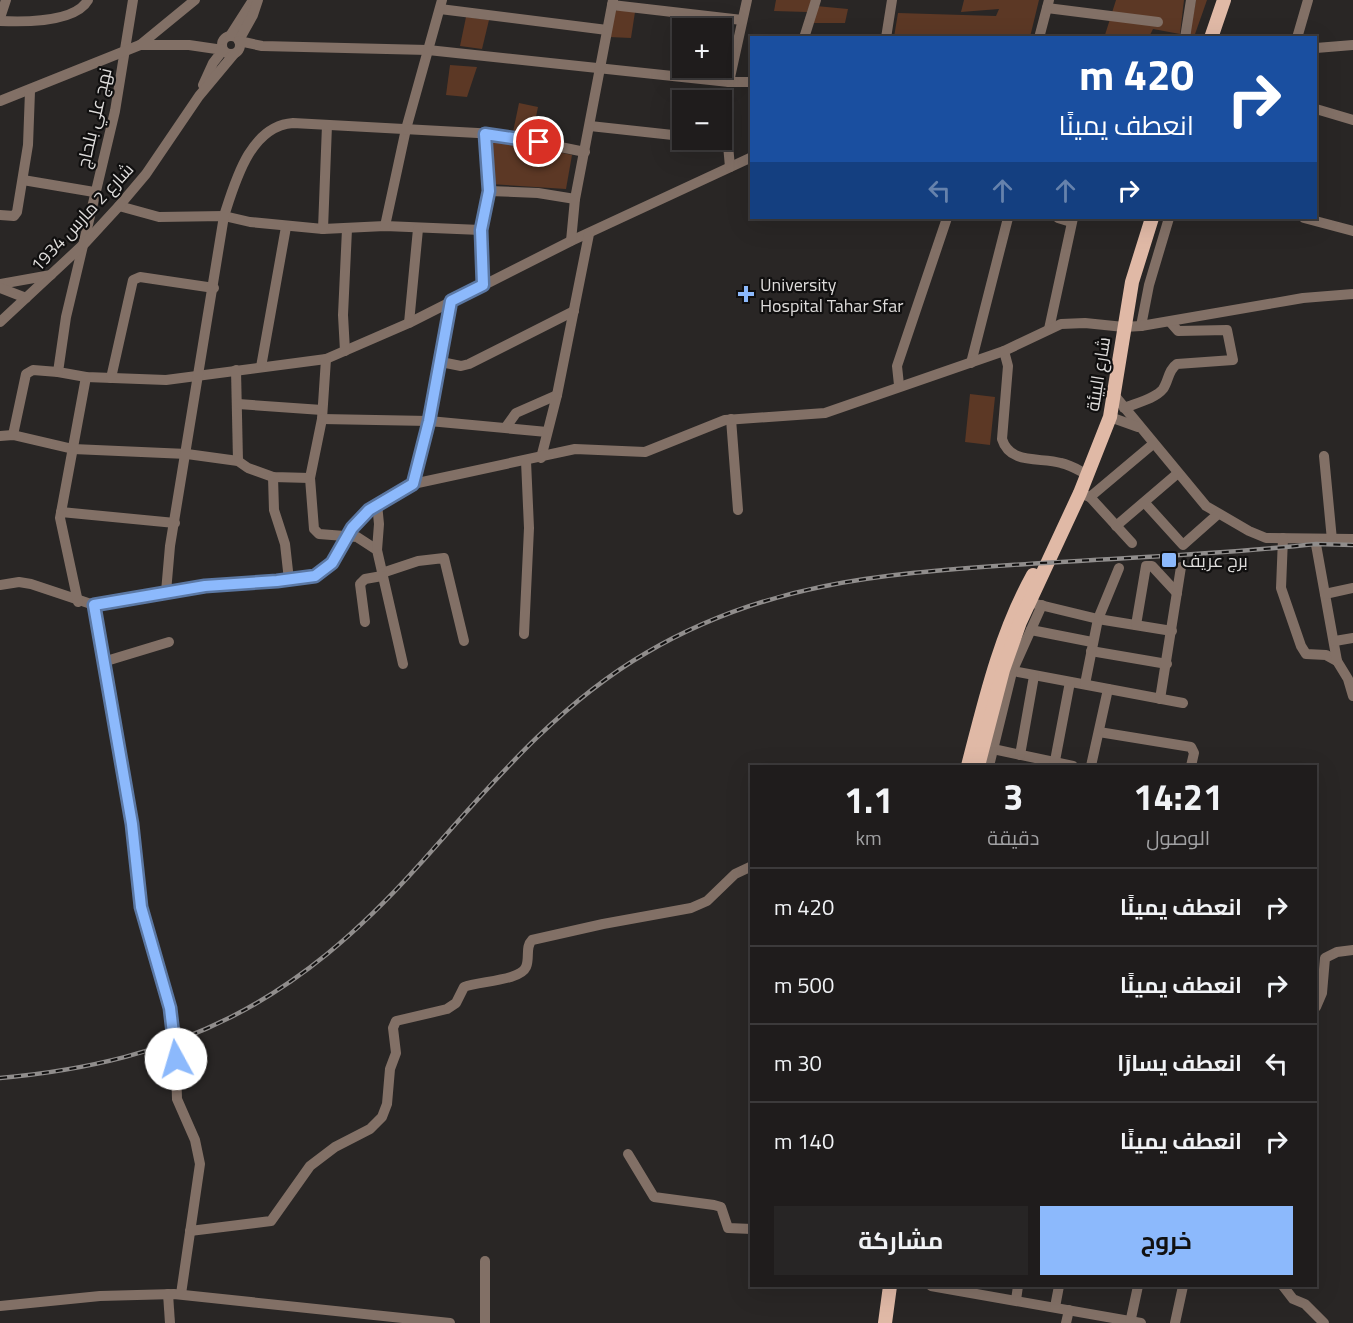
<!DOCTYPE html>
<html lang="ar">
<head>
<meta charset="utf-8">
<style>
	:root { --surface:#1f1c1c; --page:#272525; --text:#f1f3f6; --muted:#a1a1a3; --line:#3c3a3b; --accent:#8cb9fc }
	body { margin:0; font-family:"Titillium Web",Cairo,sans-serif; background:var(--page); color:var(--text); direction:rtl; height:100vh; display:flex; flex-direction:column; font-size:22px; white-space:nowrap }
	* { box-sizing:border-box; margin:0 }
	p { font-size:20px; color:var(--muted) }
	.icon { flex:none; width:33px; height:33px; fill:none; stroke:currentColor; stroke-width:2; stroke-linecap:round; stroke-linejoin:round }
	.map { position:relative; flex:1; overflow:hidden; direction:ltr }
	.side { position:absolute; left:750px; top:765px; width:567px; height:522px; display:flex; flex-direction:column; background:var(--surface); border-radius:0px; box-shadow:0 6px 24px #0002,0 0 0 2px var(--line); direction:rtl }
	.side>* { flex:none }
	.banner { position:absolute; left:750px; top:36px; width:567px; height:183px; border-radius:0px; box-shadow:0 6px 24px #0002,0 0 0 2px var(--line); direction:rtl; background:#1a4fa0; color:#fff; overflow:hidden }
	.buttons { position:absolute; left:672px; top:18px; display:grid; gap:12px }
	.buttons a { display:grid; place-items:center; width:60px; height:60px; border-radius:0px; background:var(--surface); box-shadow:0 6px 24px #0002,0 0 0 2px var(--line); font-size:30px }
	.pin { position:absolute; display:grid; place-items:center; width:51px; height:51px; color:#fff; margin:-26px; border:3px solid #fff; border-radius:50%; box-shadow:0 2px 6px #0007 }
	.me { position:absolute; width:66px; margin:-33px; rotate:354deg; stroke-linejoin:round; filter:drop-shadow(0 0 4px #0008) }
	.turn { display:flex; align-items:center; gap:21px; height:126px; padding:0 24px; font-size:27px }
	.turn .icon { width:78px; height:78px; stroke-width:2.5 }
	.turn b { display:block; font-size:42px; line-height:51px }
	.lanes { display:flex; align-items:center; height:57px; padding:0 24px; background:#0003; justify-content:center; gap:30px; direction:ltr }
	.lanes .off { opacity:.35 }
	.eta { display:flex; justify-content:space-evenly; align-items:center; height:102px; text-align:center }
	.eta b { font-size:36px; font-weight:700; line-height:42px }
	.action { display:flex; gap:12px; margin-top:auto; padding:12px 24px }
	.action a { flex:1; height:69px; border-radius:0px; background:var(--accent); color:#111; font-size:24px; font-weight:700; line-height:69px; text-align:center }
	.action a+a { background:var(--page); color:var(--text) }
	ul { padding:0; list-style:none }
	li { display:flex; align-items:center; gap:18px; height:78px; padding:0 24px; border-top:2px solid var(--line) }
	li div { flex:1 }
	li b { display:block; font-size:22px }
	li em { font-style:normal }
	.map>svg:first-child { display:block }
	.green { fill:#5c3825 }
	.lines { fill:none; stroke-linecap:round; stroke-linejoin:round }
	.minor { stroke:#827066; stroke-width:10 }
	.major { stroke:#e0b9a6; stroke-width:14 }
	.rail-casing { stroke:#908d8c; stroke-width:4.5 }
	.rail { stroke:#100f0f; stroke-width:2; stroke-dasharray:7; stroke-linecap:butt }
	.route-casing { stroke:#5b78a4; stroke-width:15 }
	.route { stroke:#8cb9fc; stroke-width:10 }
	.poi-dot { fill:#8cb9fc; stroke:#100f0f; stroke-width:2 }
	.labels { text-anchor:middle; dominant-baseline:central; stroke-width:4.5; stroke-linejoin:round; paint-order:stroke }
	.street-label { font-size:18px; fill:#dedcdb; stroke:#100f0f }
	.poi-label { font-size:18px; fill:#dedcdb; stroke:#100f0f; text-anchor:start }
</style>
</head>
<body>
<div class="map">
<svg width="1353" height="1323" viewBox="0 0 1353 1323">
	<rect width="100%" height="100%" fill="#292625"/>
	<!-- green -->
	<g class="green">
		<path d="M776,0H812L807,12L774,11Z"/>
		<path d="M964,0H1039L1030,37H894L898,13L996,16L999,9L961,12Z"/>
		<path d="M1116,0H1184L1180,34L1153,29L1149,37L1104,38Z"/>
		<path d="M1196,0H1207L1194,37L1189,38Z"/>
		<path d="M816,6L848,9L845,23H810Z"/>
		<path d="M617,10L635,12L631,38L609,37L613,14Z"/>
		<path d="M466,17L489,20L482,49L460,46Z"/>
		<path d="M722,44H730L725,72L701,71L702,68H722Z"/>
		<path d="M450,65L477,67L467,97L446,95Z"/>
		<path d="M519,103L538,107L532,136L513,132Z"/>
		<path d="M487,137L572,155L566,189L490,184Z"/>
		<path d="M970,394L995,397L990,445L965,442Z"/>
	</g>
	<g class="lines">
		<!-- minor -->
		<g class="minor">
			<path d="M133,0L115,111L66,317L58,372L86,377L166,380L326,359L409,323L571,241L752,157"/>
			<path d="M612,5L742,20"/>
			<path d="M1047,8L1158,22"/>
			<path d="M440,9L607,30"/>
			<path d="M0,18L6,0"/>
			<path d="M0,21C23,22 75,23 88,0"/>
			<circle cx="231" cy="45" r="9"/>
			<path d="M230,36L253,0"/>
			<path d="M804,38L816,0"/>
			<path d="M886,38L892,0"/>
			<path d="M1039,38L1049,0"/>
			<path d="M1185,38L1191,0"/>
			<path d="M1297,38L1308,0"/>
			<path d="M239,40L253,15L258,0"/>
			<path d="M239,41L262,46L428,50L729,82H752"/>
			<path d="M140,45L195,0"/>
			<path d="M1316,48L1353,45"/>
			<path d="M729,82L747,0"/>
			<path d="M0,101L140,45H189L223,50L213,63L203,85"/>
			<path d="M1316,109L1353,120"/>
			<path d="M590,126L682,136"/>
			<path d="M713,140L728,145L730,167"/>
			<path d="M23,180L94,192"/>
			<path d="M489,191L538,193L575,199"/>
			<path d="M119,206L159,217L224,216L250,222L323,229L385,226L481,230"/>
			<path d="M0,215L14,216L17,212L28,145L30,91"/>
			<path d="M1058,218L1071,222"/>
			<path d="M1304,218L1353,231"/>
			<path d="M385,226L406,129L442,0"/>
			<path d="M323,229L327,125"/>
			<path d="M571,241L575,199L613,0"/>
			<path d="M0,284L51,275"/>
			<path d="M483,285L481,230L489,191L485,134"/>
			<path d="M0,288L26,298"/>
			<path d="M0,322L85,243L119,206L146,174L199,96L234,54"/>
			<path d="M409,323L418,229"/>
			<path d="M1141,326L1149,285L1169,218"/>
			<path d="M1049,329L1073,218"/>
			<path d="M345,351L343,315L347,229"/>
			<path d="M1004,351L1008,366L1002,439C1010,465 1040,457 1061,463C1071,465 1080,471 1088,475"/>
			<path d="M326,359L322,419L310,478L314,529L319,534L357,537L377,550L403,664"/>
			<path d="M441,362L461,366L469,364L574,311"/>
			<path d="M971,363L1008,218"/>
			<path d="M261,367L286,227"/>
			<path d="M236,370L238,461"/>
			<path d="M111,378L133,280L140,277L214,288"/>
			<path d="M899,385L897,366L947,218"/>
			<path d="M1115,396L1206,506L1249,531L1266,538L1353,539"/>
			<path d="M238,404L322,410"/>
			<path d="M1124,408C1136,403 1155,399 1163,389C1169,380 1168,370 1177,364L1233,360L1227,330L1178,331L1171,323"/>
			<path d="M1110,417L1138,427"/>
			<path d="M322,419L429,421L547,432"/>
			<path d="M731,419L738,510"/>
			<path d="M506,427L516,413L557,395"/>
			<path d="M13,435L26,374L33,370L58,372"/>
			<path d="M0,436L13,435L73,449L187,454L238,461L248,468L273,477L310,478"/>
			<path d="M1324,456L1332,540"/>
			<path d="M541,458L557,395L589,234"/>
			<path d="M273,477L274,510L285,544L289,580"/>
			<path d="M413,484L429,421L451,301"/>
			<path d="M1080,493L1090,497L1153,444"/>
			<path d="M1090,497L1132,543"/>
			<path d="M1145,503L1183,545L1218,514"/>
			<path d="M61,512L175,523"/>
			<path d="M1116,526L1178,473"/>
			<path d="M1283,538L1281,588L1301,646L1306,654L1326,655L1337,661"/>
			<path d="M1315,539L1337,661L1348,679L1353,696"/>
			<path d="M377,550L379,524L377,504"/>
			<path d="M382,573L418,561L444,558L464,641"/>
			<path d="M0,585L19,582L31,584L94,605L205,586L305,578L315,576L332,563L352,528L369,510L413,484L575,449L645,452L725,420L825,413L1004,351L1061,324L1085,323L1124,327L1141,326L1303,298L1353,294"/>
			<path d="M166,592L170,546L224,216C235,182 250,126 293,123L496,134L585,152"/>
			<path d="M1325,594L1353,588"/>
			<path d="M78,602L60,518L86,377"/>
			<path d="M1036,604L1098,619L1172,631"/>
			<path d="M94,605L132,824L141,907L170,1008L176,1067L177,1099L195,1140L200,1164L181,1294"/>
			<path d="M365,622L360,584L365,579L382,576"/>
			<path d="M1136,625L1146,566H1152L1177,593"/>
			<path d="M1031,630L1092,642"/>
			<path d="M524,634L529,528L526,461"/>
			<path d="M1335,641L1353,638"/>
			<path d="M1091,651L1167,664"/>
			<path d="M103,662L169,642"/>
			<path d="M997,668L1183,703"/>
			<path d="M1085,684L1098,619L1119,568"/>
			<path d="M1160,699L1181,567"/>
			<path d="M1099,732L1191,747L1194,753L1191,766"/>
			<path d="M993,749L1073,766"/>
			<path d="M1020,755L1034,676"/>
			<path d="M989,766L1012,672L1042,605"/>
			<path d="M1054,766L1070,682"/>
			<path d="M1091,766L1108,689"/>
			<path d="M1316,1007L1322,993L1325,958L1337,952L1353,950"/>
			<path d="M628,1154L654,1197L714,1205L721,1207L728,1228L752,1229"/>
			<path d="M190,1231L271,1221L310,1166L335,1147L370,1129L382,1117L387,1104L390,1069L396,1053L393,1028L396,1021L447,1009L456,1003L464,987C478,981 520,981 526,967C530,958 525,947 532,940L603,924L691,908L707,901L735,874L752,866"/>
			<path d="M485,1261V1323"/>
			<path d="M931,1286L1141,1323"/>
			<path d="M1283,1286L1293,1299L1305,1304L1324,1323"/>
			<path d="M168,1294L170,1323"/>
			<path d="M1016,1300L1018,1286"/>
			<path d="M0,1306L100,1296L174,1294L450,1323"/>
			<path d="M1055,1307L1059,1286"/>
			<path d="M1066,1323L1069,1310"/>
			<path d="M1130,1323L1138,1286"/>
			<path d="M1175,1323L1183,1286"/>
		</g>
		<!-- major -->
		<g class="major">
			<path d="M1211,38L1224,0"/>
			<path d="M968,766C985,700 1000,635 1033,575"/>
			<path d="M978,766L1003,670L1020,622L1080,493L1110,417L1132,282L1152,218"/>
			<path d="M885,1323L890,1286"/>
		</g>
		<!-- rail casing -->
		<g class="rail-casing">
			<path id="rail" d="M0,1078C183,1061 296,1002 419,865C488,788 555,706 646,653C763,584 879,574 1011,565C1113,558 1215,555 1316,544L1353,545"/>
		</g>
		<!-- rail -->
		<use href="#rail" class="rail"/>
	</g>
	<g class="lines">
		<!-- route casing -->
		<g class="route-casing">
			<path id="route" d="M176,1059L170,1008L141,907L132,824L94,605L205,586L277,581L315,576L332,563L352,528L369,510L413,484L429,421L451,301L483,285L481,230L489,191L485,134L539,142"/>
		</g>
		<!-- route -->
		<use href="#route" class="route"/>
	</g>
	<!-- markers -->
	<g class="poi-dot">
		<path d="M743 285h6v6h6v6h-6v6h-6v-6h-6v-6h6z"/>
		<rect x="1161" y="552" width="16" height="16" rx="3"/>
	</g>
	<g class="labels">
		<!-- street labels -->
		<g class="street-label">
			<text transform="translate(94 118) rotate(-77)">نهج علي بلحاج</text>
			<text transform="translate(82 217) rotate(-47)">شارع 2 مارس 1934</text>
			<text transform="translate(1098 374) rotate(-81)">شارع البيئة</text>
		</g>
		<!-- poi labels -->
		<g class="poi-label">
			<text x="760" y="284">University<tspan x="760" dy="21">Hospital Tahar Sfar</tspan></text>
			<text x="1182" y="560">برج عريف</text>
		</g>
	</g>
</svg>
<div class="buttons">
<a>+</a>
<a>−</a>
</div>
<div class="pin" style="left:539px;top:142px;background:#d93025"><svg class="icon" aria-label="arrive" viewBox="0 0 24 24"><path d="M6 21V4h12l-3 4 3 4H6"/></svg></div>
<svg class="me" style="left:176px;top:1059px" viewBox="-20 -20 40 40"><circle r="19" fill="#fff"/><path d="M0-13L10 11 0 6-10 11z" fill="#8cb9fc"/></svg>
<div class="banner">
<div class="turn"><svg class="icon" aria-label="right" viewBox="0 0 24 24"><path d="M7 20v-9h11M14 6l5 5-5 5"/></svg><div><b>420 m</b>انعطف يمينًا</div></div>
<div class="lanes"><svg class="icon off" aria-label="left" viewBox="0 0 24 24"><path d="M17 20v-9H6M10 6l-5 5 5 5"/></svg><svg class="icon off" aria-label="ahead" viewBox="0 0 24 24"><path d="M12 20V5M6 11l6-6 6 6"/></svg><svg class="icon off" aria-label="ahead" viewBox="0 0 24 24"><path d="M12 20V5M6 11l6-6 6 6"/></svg><svg class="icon" aria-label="right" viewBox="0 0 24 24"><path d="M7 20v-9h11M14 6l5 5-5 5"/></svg></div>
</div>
<section class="side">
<div class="eta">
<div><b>14:21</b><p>الوصول</p></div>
<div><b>3</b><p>دقيقة</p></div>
<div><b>1.1</b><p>km</p></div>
</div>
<ul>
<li><svg class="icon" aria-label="right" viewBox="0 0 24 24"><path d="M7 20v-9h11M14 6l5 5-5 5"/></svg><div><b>انعطف يمينًا</b></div><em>420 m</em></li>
<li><svg class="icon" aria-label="right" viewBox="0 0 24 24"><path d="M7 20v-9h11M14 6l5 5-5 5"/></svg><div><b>انعطف يمينًا</b></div><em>500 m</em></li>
<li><svg class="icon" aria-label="left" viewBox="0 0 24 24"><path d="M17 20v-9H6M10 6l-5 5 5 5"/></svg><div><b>انعطف يسارًا</b></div><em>30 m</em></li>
<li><svg class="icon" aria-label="right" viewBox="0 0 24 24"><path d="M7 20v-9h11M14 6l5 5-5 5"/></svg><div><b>انعطف يمينًا</b></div><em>140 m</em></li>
</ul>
<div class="action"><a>خروج</a><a>مشاركة</a></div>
</section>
</div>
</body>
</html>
